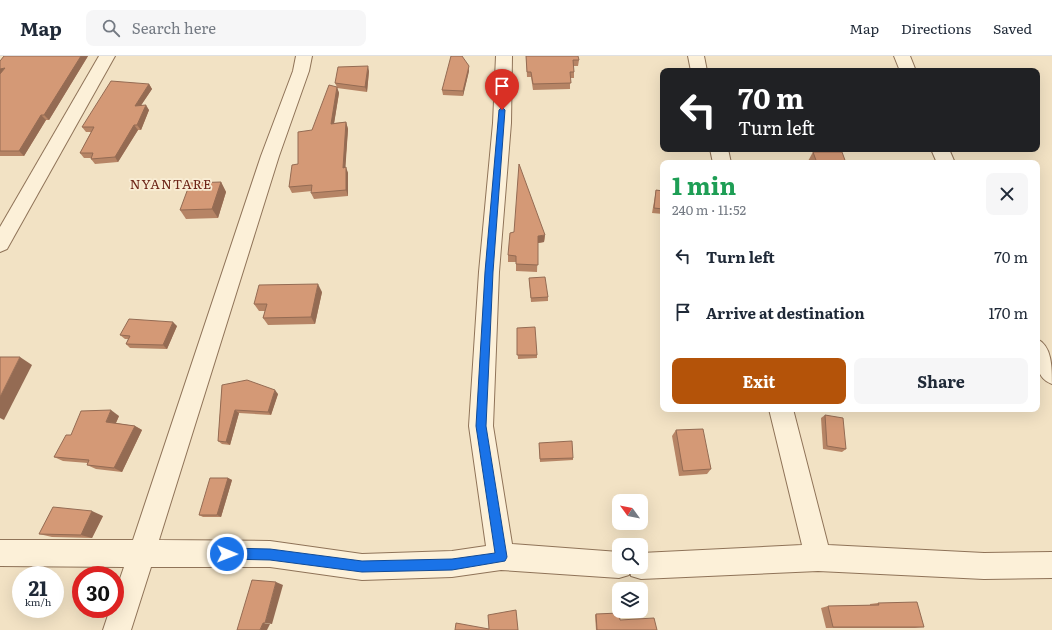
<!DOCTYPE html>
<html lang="en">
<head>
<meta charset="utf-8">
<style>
	:root { --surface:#fff; --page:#f6f6f7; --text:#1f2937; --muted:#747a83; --line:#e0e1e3; --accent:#b45309 }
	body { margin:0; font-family:Literata,serif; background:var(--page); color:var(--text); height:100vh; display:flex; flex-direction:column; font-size:15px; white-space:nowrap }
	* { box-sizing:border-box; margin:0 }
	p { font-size:13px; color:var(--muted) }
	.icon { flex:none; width:22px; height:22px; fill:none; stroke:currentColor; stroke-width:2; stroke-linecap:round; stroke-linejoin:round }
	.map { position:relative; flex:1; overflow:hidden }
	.panel { position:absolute; left:660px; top:104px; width:380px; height:252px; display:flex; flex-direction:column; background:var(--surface); border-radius:8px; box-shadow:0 4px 16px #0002 }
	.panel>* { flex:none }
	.guide { position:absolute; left:660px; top:12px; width:380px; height:84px; border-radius:8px; box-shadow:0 4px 16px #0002; background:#202124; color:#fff; overflow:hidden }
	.needle { width:26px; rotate:303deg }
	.tools { position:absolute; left:612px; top:438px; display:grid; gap:8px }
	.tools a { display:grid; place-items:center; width:36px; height:36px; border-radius:8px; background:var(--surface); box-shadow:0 4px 16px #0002; font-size:20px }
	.speed { position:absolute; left:12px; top:510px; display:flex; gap:8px; font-size:20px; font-weight:700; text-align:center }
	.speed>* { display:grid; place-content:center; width:52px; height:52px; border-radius:50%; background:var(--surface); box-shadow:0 4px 16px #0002; line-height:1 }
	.speed small { font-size:10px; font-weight:400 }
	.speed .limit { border:6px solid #d22; background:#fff; color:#111 }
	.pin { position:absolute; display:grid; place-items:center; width:34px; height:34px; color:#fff; margin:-41px -17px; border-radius:50% 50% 50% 0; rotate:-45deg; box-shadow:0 0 4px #0007 }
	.pin .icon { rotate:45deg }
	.me { position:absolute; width:44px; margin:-22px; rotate:91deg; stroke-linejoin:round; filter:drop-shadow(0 0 3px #0008) }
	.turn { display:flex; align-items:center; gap:14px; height:84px; padding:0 12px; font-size:18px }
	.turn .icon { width:52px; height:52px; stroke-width:2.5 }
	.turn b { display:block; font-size:28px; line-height:34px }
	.round { display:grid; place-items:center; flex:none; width:42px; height:42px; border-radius:8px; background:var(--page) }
	.headline { display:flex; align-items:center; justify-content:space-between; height:68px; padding:0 12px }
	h1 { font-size:24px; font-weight:700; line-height:30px; color:#1e9e55 }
	.primary-button { display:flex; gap:8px; margin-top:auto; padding:8px 12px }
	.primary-button a { flex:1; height:46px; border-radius:8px; background:var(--accent); color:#fff; font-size:16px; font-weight:700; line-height:46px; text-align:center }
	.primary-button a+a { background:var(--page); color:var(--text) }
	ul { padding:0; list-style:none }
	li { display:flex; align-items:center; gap:12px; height:56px; padding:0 12px }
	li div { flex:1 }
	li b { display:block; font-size:15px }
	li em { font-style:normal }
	header { display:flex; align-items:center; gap:24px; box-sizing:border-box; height:56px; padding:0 20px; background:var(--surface); border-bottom:1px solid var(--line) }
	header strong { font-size:19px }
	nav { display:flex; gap:22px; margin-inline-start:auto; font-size:14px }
	.search { width:280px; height:36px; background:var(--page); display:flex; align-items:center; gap:10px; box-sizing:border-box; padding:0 14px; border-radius:8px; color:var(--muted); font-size:15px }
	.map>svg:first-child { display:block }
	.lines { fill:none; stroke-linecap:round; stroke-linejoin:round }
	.minor-casing { stroke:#8f7358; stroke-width:2 }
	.minor { fill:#fcf0d8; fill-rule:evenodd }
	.wall { fill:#b68465 }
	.shaded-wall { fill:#946b53 }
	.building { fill:#d49976; stroke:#946b53 }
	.route { fill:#1a73e8; stroke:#114b97 }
	.labels { text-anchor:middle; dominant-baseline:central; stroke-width:3.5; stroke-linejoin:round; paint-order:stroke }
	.quarter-label { font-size:13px; letter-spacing:1px; fill:#6e2719; stroke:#f9edd4 }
</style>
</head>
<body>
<header>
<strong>Map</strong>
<div class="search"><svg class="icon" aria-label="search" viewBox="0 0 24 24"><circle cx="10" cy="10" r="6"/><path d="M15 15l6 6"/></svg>Search here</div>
<nav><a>Map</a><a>Directions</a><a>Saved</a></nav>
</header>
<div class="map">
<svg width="1052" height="574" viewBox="0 0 1052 574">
	<rect width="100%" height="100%" fill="#f2e2c4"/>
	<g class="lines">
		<!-- minor casing -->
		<g class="minor-casing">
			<g id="minor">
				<path d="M99,0H115L7,193L0,196V171Z"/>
				<path d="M296,0H312L309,15L279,100L159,484L270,485L362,498L452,495L486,490L469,370L479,216L493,67L496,0H512L511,67L499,216L493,370L512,488L619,496V511H641V497L802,489L769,353H793L828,489L984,497L1052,496V522L984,523L818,515L641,523L631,520L630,515L629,519L619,522L501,514L452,521L362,524L270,511H151L131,574H103L110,553H115V537L124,511L0,510V484H133L261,100L293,15Z"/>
				<path d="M688,0H704L707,15H691Z"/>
				<path d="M894,0H910L916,15H900Z"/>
				<path d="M710,93H728L731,107H713Z"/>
				<path d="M931,93H949L955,107H937Z"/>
				<path d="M1037,283C1052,290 1052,311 1052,328C1033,321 1037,301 1037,283Z"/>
			</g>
		</g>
		<!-- minor -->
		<use href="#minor" class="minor"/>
	</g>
	<!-- wall -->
	<g class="wall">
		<path d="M4,0H88L49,64H46L24,100H0V5Z"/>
		<path d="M526,0L579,4L578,10H573L574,16V22H570V33L533,34L531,21H527Z"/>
		<path d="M369,15L367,36L337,32L339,37L334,67L346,66L348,73L345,111L348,117V140L314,143L311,137L312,135L292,137L289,131L312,74L337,31L335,27Z"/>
		<path d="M469,15L463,40L443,39L442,34Z"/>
		<path d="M149,28L152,33L141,49L149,54L141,74H138L118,106L95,108L91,103L92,102H84L80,97L91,76H86L82,71Z"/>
		<path d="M813,96L846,107H808V105Z"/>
		<path d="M221,126L226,136L218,162L186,163L180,154Z"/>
		<path d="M656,134L663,135V158L652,157Z"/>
		<path d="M545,179L544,186L538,187L537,216L516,215V206H508V199Z"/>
		<path d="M529,222L548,241V245L531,246Z"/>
		<path d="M322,236L315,268L268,269L263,262L265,255H259L254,248Z"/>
		<path d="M177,270L167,293L130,292L126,288L128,283H125L120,279Z"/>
		<path d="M517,272L537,299V302L518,303Z"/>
		<path d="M222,329L278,338L271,359L239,357L230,389L222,388L218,385Z"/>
		<path d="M825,359L846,393L842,396L823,393L821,362Z"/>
		<path d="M119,360L116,367L135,370L142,374L122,416L96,413L87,409L88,407L63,405L54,401L71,379Z"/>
		<path d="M676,374L711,413L707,418L679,420L672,380Z"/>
		<path d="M539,387L573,402V404L540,406Z"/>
		<path d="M228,422L232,424L221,461H203L199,459Z"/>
		<path d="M103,460L92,482L52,481L39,478Z"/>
		<path d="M878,547L924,571L915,572H826L821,552L828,550L870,549V548Z"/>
		<path d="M596,558L620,564L657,574H596L595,559Z"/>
	</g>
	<!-- shaded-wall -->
	<g class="shaded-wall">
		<path d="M81,0H88L49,64L44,59Z"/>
		<path d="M368,10L369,15L367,36L365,31Z"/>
		<path d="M469,10V15L463,40V35Z"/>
		<path d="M5,12L0,18V13Z"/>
		<path d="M149,28L152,33L138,54L135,50Z"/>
		<path d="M337,31L339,37L333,74L331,68Z"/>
		<path d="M146,49L149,54L141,74L137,69Z"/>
		<path d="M41,59L46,64L24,100L19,95Z"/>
		<path d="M346,66L348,73L345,118L343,112Z"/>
		<path d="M134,69L138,74L118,106L115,101Z"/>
		<path d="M346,111L348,117V140L346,134Z"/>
		<path d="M221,126L226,136L218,162L212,153Z"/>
		<path d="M545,179L544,186L538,187V180Z"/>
		<path d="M318,228L322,236L315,268L311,261Z"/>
		<path d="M173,266L177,270L167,293L163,289Z"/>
		<path d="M20,301L32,309L4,364L0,362V341Z"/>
		<path d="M275,334L278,338L271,359L268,356Z"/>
		<path d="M111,354L119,360L114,371L106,366Z"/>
		<path d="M235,354L239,357L230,389L226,386Z"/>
		<path d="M135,370L142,374L122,416L114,412Z"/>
		<path d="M228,422L232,424L221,461L217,459Z"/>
		<path d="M92,455L103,460L92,482L81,479Z"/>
		<path d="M276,526L283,529L272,568L265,567Z"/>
		<path d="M263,567L270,568L267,574H260Z"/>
	</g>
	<!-- building -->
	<g class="building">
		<path d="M4,0H81L44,59H41L19,95H0V18L5,12L0,13V5Z"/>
		<path d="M451,0H462L469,10L463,35L442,34Z"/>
		<path d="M526,0H578L579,4H573L574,16H570L571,27L533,28L531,16H527Z"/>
		<path d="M368,10L365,31L335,27L338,11Z"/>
		<path d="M111,25L149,28L135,50L146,49L137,69H134L115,101L91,103L93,97H80L94,71H82Z"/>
		<path d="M329,29L337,31L331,68L346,66L343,112L346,111V134L311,137L312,129L289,131L292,109L298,108V76L312,74Z"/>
		<path d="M813,96H842L846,107H817Z"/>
		<path d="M519,108L545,179L538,180V209L516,208V200L508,199L510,177L514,176Z"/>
		<path d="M221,126L212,153L180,154L190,127Z"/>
		<path d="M656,134L663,135V153L654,152Z"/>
		<path d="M545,221L548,241L531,242L529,222Z"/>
		<path d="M318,228L311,261L263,262L267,248H254L259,229Z"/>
		<path d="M129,263L173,266L163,289L126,288L130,280L120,279Z"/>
		<path d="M535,271L537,299H517V272Z"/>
		<path d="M0,301H20L0,341Z"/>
		<path d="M247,324L275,334L268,356L235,354L226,386L218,385L222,329Z"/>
		<path d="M111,354L106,366L135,370L114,412L87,409L89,404L54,401L66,379H71L81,355Z"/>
		<path d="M825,359L843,362L846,393L827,390Z"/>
		<path d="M703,373L711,413L683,415L676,374Z"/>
		<path d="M572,385L573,402L540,403L539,387Z"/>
		<path d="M210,422H228L217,459H199Z"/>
		<path d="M53,451L92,455L81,479L39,478Z"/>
		<path d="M252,524L276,526L265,567H263L260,574H237Z"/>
		<path d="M917,546L924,571H833L828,550L879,549L878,547Z"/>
		<path d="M516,554L518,574H455L456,567L489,573L488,559Z"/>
		<path d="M619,557L620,564L654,562L657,574H597L596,558Z"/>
	</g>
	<!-- route -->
	<path class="route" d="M502,51L505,54L493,216L486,370L507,501L505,505L452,514L362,516L270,504L227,503L223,501L221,498L223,494L227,492L270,493L362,505L452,503L495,497L476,370L485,216L499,54Z"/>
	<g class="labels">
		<!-- quarter labels -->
		<g class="quarter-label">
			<text x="171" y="127">NYANTARE</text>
		</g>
	</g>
</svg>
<div class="tools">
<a><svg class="needle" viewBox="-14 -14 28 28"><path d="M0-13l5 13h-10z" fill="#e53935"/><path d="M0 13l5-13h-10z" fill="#747a83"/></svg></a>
<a><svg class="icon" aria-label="search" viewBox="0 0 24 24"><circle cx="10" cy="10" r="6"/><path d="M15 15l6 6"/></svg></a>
<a><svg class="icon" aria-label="layers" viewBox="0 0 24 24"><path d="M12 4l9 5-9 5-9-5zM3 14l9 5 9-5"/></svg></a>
</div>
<div class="speed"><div>21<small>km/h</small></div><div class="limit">30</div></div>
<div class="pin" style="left:502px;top:54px;background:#d93025"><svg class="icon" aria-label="arrive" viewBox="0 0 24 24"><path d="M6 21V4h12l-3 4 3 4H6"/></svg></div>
<svg class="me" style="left:227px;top:498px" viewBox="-20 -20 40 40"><circle r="17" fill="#1a73e8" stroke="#fff" stroke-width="3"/><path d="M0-11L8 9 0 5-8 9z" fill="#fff"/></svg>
<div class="guide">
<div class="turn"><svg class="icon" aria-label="left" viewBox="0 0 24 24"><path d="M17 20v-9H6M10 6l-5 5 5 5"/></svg><div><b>70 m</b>Turn left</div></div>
</div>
<section class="panel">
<div class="headline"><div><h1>1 min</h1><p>240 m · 11:52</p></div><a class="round"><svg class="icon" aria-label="close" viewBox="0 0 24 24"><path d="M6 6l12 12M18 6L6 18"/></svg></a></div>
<ul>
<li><svg class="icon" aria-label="left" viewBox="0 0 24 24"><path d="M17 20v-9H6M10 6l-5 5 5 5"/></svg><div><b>Turn left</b></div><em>70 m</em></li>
<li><svg class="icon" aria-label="arrive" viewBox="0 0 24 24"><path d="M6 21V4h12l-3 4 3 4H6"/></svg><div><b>Arrive at destination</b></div><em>170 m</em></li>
</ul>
<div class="primary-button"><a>Exit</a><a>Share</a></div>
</section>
</div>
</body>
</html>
